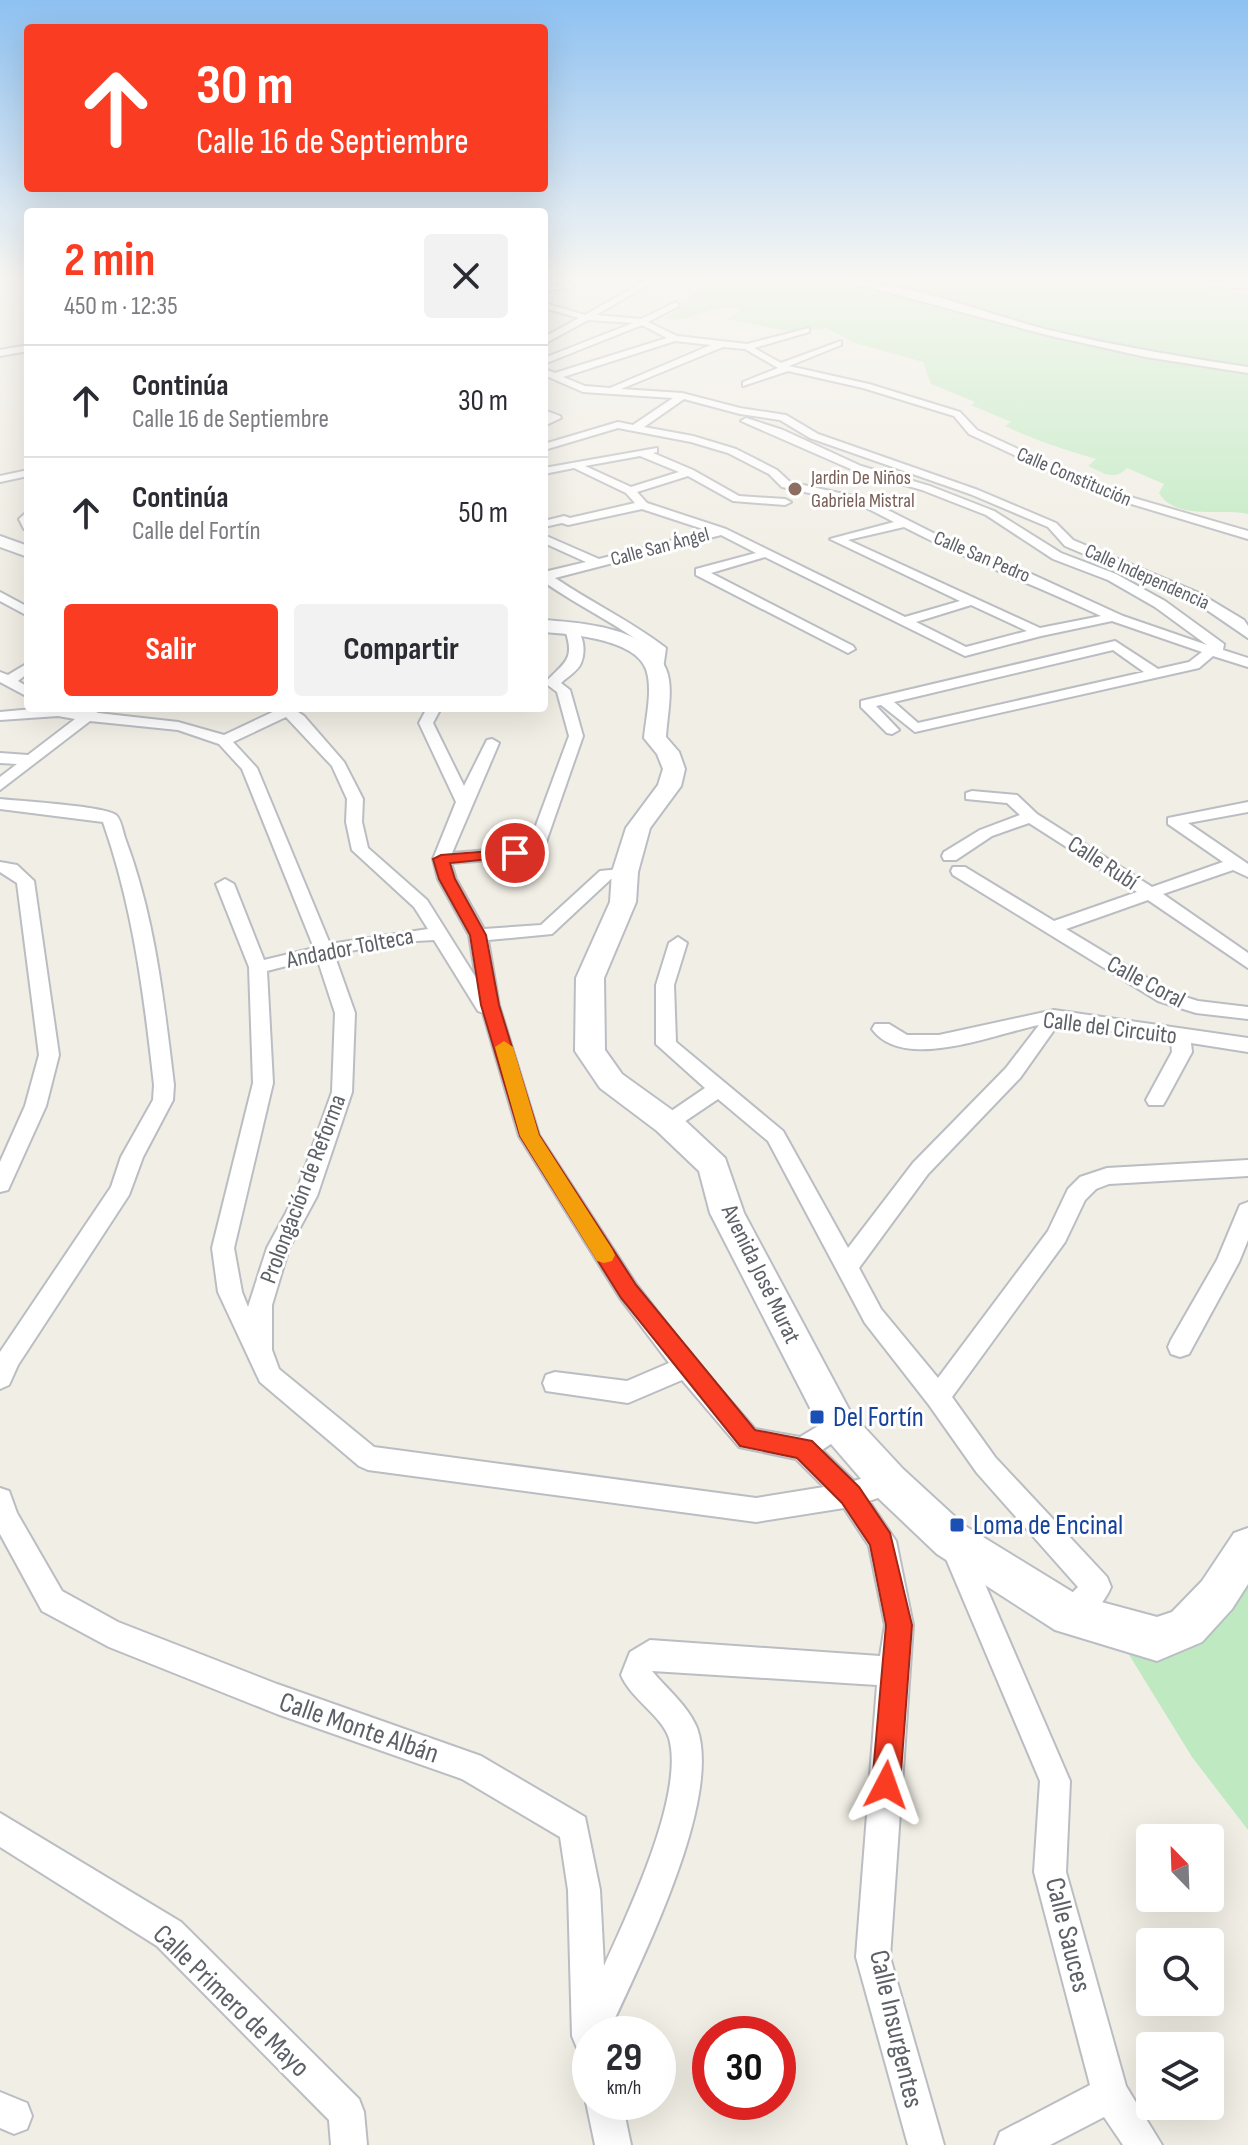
<!DOCTYPE html>
<html lang="es">
<head>
<meta charset="utf-8">
<style>
	:root { --surface:#fff; --page:#f2f2f3; --text:#2b2b33; --muted:#7c7c81; --line:#e1e1e2; --accent:#fa3c22 }
	body { margin:0; font-family:"Sofia Sans Condensed",sans-serif; background:var(--page); color:var(--text); height:100vh; display:flex; flex-direction:column; font-size:30px; white-space:nowrap }
	* { box-sizing:border-box; margin:0 }
	p { font-size:26px; color:var(--muted) }
	.icon { flex:none; width:44px; height:44px; fill:none; stroke:currentColor; stroke-width:2; stroke-linecap:round; stroke-linejoin:round }
	.map { position:relative; flex:1; overflow:hidden }
	.details { position:absolute; left:24px; top:208px; width:524px; height:504px; display:flex; flex-direction:column; background:var(--surface); border-radius:8px; box-shadow:0 8px 32px #0002 }
	.details>* { flex:none }
	.hud { position:absolute; left:24px; top:24px; width:524px; height:168px; border-radius:8px; box-shadow:0 8px 32px #0002; background:#fa3c22; color:#fff; overflow:hidden }
	.needle { width:52px; rotate:337deg }
	.fabs { position:absolute; left:1136px; top:1824px; display:grid; gap:16px }
	.fabs a { display:grid; place-items:center; width:88px; height:88px; border-radius:8px; background:var(--surface); box-shadow:0 8px 32px #0002; font-size:40px }
	.speed { position:absolute; left:572px; top:2016px; display:flex; gap:16px; font-size:40px; font-weight:700; text-align:center }
	.speed>* { display:grid; place-content:center; width:104px; height:104px; border-radius:50%; background:var(--surface); box-shadow:0 8px 32px #0002; line-height:1 }
	.speed small { font-size:20px; font-weight:400 }
	.speed .limit { border:12px solid #d22; background:#fff; color:#111 }
	.pin { position:absolute; display:grid; place-items:center; width:68px; height:68px; color:#fff; margin:-34px; border:4px solid #fff; border-radius:50%; box-shadow:0 2px 8px #0007 }
	.me { position:absolute; width:88px; margin:-44px; rotate:4deg; stroke-linejoin:round; filter:drop-shadow(0 0 6px #0008) }
	.turn { display:flex; align-items:center; gap:28px; height:168px; padding:0 40px; font-size:36px }
	.turn .icon { width:104px; height:104px; stroke-width:2.5 }
	.turn b { display:block; font-size:56px; line-height:68px }
	.round { display:grid; place-items:center; flex:none; width:84px; height:84px; border-radius:8px; background:var(--page) }
	.head { display:flex; align-items:center; justify-content:space-between; height:136px; padding:0 40px }
	h1 { font-size:48px; font-weight:700; line-height:60px; color:var(--accent) }
	.action { display:flex; gap:16px; margin-top:auto; padding:16px 40px }
	.action a { flex:1; height:92px; border-radius:8px; background:var(--accent); color:#fff; font-size:32px; font-weight:700; line-height:92px; text-align:center }
	.action a+a { background:var(--page); color:var(--text) }
	ul { padding:0; list-style:none }
	li { display:flex; align-items:center; gap:24px; height:112px; padding:0 40px; border-top:2px solid var(--line) }
	li div { flex:1 }
	li b { display:block; font-size:30px }
	li em { font-style:normal }
	.map>svg:first-child { display:block }
	.green { fill:#bfeac1 }
	.lines { fill:none; stroke-linecap:round; stroke-linejoin:round }
	.street-casing { stroke:#babdc2; stroke-width:4 }
	.secondary-casing { stroke:#babec4; stroke-width:4 }
	.street { fill:#fff; fill-rule:evenodd }
	.secondary { fill:#fff; fill-rule:evenodd }
	.route { fill:#fa3c22; stroke:#a22716; stroke-width:2 }
	.slow { fill:#f59e0b }
	.education-dot { fill:#8d6e63; stroke:#fff; stroke-width:3 }
	.transit-dot { fill:#1a4fb4; stroke:#fff; stroke-width:3 }
	.labels { text-anchor:middle; dominant-baseline:central; stroke-width:6; stroke-linejoin:round; paint-order:stroke }
	.far-street-label { font-size:20px; fill:#5d6167; stroke:#fff }
	.far-education-label { font-size:20px; fill:#785e54; stroke:#fff; text-anchor:start }
	.street-label { font-size:24px; fill:#5d6167; stroke:#fff }
	.near-transit-label { font-size:28px; fill:#164399; stroke:#fff; text-anchor:start }
	.near-street-label { font-size:28px; fill:#5d6167; stroke:#fff }
</style>
</head>
<body>
<div class="map">
<svg width="1248" height="2145" viewBox="0 0 1248 2145">
	<rect width="100%" height="100%" fill="#f1eee5"/>
	<!-- green -->
	<g class="green">
		<path d="M700,281H1194L1197,285L1248,294V514C1221,508 1176,521 1159,493L1164,484L1127,468C1114,482 1102,472 1088,466L1096,459C1065,450 1036,441 1005,426L1011,422L971,405L975,402L931,384L923,362L855,343L826,328L792,332L728,319L740,310C716,300 692,324 666,319L705,283Z"/>
		<path d="M1248,1583V1830L1192,1757L1128,1653L1203,1636Z"/>
	</g>
	<g class="lines">
		<!-- street casing -->
		<g class="street-casing">
			<g id="street">
				<path d="M645,281L653,282L596,315L641,319L676,302L679,306L648,322L677,336L747,344L809,328V332L754,348L781,363L841,341V345L789,366L869,384L960,412L977,430L1106,490L1248,531V539L1098,494L969,434L954,416L863,388L788,371L743,386V382L778,368L745,349L723,347L621,389L682,393L740,408L786,415L818,434L978,490L1056,523L1073,540L1199,593L1244,620L1248,626V638L1191,599L1065,546L1048,527L970,494L810,438L780,420L740,414L684,399L644,427L693,436L736,449L777,470L790,482L866,499L961,547L1014,566L1123,616L1207,645L1155,607L1108,580L1053,559L986,515L922,490L853,470L741,421L746,418L783,430L861,466L930,486L994,511L1061,553L1116,574L1165,601L1224,644L1223,650L1248,658V667L1213,656L1199,668L915,732L881,705L876,706L899,730L892,734L887,733L861,707V701L1115,641L1158,669L1189,662L1202,652L1112,621L1041,636L965,656L765,557L711,573L853,646L855,649L848,653L696,575V569L756,553L721,535L555,578C592,603 631,621 666,648L663,669L651,672L649,669L654,652C619,625 580,607 544,582V572L586,562L544,543V535L599,559L709,531L642,509L568,525L562,523L544,527V521L564,516L570,518L635,503L626,493L574,468L544,474V468L657,448V452L653,453L693,470L739,496L785,499L791,502L785,505L733,501L688,476L637,492L647,503L726,529L905,617L960,601L830,539L894,522L859,504L782,487L769,474L728,453L691,442L618,428L544,450V444L618,422L633,425L673,398L583,392L544,375V369L555,373L667,338L642,325L544,364V358L633,323L588,320L544,344V337L579,318L544,308V303L585,315ZM675,341L711,345L610,388L585,386L563,377ZM640,456L679,472L631,487L585,466ZM904,527C967,560 1035,585 1101,616L1040,628L848,540ZM971,605L1027,631L966,647L916,622ZM1113,650L1144,672L918,723L894,702Z"/>
				<path d="M846,281C906,281 989,315 1049,330C1115,346 1181,357 1248,367V373L1146,357L1047,335Z"/>
				<path d="M1207,281L1248,284V288L1212,287Z"/>
				<path d="M571,283L574,287L544,291V287Z"/>
				<path d="M28,345V351L0,356V350Z"/>
				<path d="M544,410L560,416L561,418L544,426V419L547,418L544,417Z"/>
				<path d="M28,470V476L0,482V476Z"/>
				<path d="M28,511V530L24,529L19,519Z"/>
				<path d="M0,592L28,607V616L0,601Z"/>
				<path d="M572,626C584,632 586,651 581,663C578,671 567,677 561,683L570,690L583,736L546,842L515,858L451,863L456,879L484,929L541,925L600,871L631,868L633,872L631,876L611,879L552,934L488,940L499,1005L539,1135L636,1284L695,1360L755,1429L800,1437L838,1414L847,1417L851,1425L847,1433L822,1450L854,1481L889,1470L898,1473L902,1482L898,1491L869,1501L896,1541L913,1625L890,1957L944,2145H908L856,1957L877,1685L652,1671C667,1689 688,1706 697,1728C723,1801 639,1964 608,2034H590L589,2053L577,2048L572,2036L568,1890L560,1837L462,1779L277,1714L109,1647L42,1611L0,1534V1488L9,1491L17,1513L62,1591L118,1622L277,1684L481,1756L585,1817L600,1890L604,1966C628,1913 685,1794 669,1738C662,1716 631,1699 621,1675L630,1652L650,1640L880,1656L885,1625L869,1546L844,1508L756,1522L368,1470L359,1466L260,1382L218,1292L212,1248L253,1083L249,967L216,884L225,879L234,884L264,960L314,948L242,769L219,744L178,730L90,721L0,790V777L17,764L0,763V753L28,755L75,719L58,716L0,720V712L44,708L84,711L91,709L98,713L178,722L224,735L277,710L275,708H292L304,716L344,762L363,799L362,822L368,848L427,900L476,978L469,935L438,879L433,859L456,802L419,723L427,708H441L433,723L464,786L487,740L492,739L499,743L452,853L512,848L531,839L569,736L557,692L545,683C563,663 576,661 565,630ZM286,717L332,766L347,799L346,822L352,850L414,907L428,929L330,944L257,768L233,742ZM434,940L478,1011L483,1013L519,1136L620,1298L669,1363L627,1381L555,1372L546,1375L543,1383L546,1391L628,1403L682,1380L739,1447L796,1459L824,1487L756,1498L374,1447L279,1369L272,1350V1305L289,1248L317,1196L352,1092L355,1013L334,954L398,942ZM317,958L335,1013L332,1092L295,1196L267,1248L248,1307L242,1292L234,1248L273,1083L267,971Z"/>
				<path d="M28,663V673L18,681L28,687V697L0,682V672L8,675Z"/>
				<path d="M972,791L1017,795L1037,814L1152,887L1223,862L1168,824V818L1248,802V812L1188,823L1248,864V877L1233,870L1163,894L1248,953V968L1148,900L1066,929L1172,993L1198,1001L1248,1007V1019L1196,1013L1158,1001L953,875L951,871L953,867H965L1054,921L1137,892L1029,823L992,836L956,860H944L942,856L944,852L980,830L1020,815L1007,803L966,799V793Z"/>
				<path d="M0,799C19,801 104,806 116,815C121,819 123,832 125,838C155,917 164,1002 174,1085L173,1100L143,1157L129,1195L18,1365L9,1385L0,1389V1352L111,1187L121,1157L153,1100L154,1085C144,995 133,907 103,822L0,809Z"/>
				<path d="M0,862L17,865L34,881L59,1055L46,1106L8,1190L0,1192V1162L25,1106L39,1055L17,883L0,872Z"/>
				<path d="M678,937L687,943L674,985L676,1042L783,1131L848,1248L913,1163L1006,1068L1039,1025C997,1033 904,1073 872,1029L875,1024H889L907,1035H939L1054,1010L1248,1038V1052L1191,1043L1192,1052L1166,1100L1163,1105H1149L1146,1100L1172,1052L1171,1040L1059,1023L1020,1078L928,1174L859,1268L881,1309L938,1378L1048,1231L1068,1189L1080,1177L1107,1168L1248,1160V1176L1109,1184L1096,1189L1085,1200L1065,1242L952,1397L995,1457L1107,1577L1111,1587C1104,1604 1087,1622 1070,1629L1060,1625L1056,1615L1060,1605L1078,1587L977,1473L929,1405L865,1323L768,1141L718,1099L675,1128H661L658,1123L661,1118L705,1088L656,1044V985L669,943Z"/>
				<path d="M1248,1202V1240L1239,1262L1189,1354L1180,1357L1171,1354L1168,1347L1171,1340L1217,1260L1240,1205Z"/>
				<path d="M955,1534L965,1538L1070,1781L1066,1872L1126,2086L1162,2145H1123L1104,2117L1050,2145H995L1000,2132L1090,2085L1034,1872L1040,1781L941,1547L945,1538Z"/>
				<path d="M0,1813L181,1922L359,2099L364,2112L367,2145H331L329,2120L157,1946L0,1847Z"/>
				<path d="M0,2092L27,2103L32,2116L27,2129L14,2134L0,2128Z"/>
				<path d="M590,2093V2102H622L631,2145H595L586,2102Z"/>
			</g>
		</g>
		<!-- secondary casing -->
		<g class="secondary-casing">
			<g id="secondary">
				<path d="M0,536L28,546V557L0,547Z"/>
				<path d="M544,620C582,623 649,627 666,669C674,688 667,716 666,737L679,752L685,769L681,786L650,828L638,872L636,902L604,978L605,1050L622,1074L679,1115L725,1158L744,1213L851,1413L903,1469L965,1526L1079,1596L1157,1617L1172,1612L1202,1581L1234,1533L1248,1528V1584L1232,1609L1202,1642L1157,1661L1055,1630L937,1554L875,1495L825,1437L710,1213L699,1171L657,1131L600,1088L575,1051L576,978L610,902L612,872L626,828L658,785L663,769L657,754L644,738C646,717 653,689 646,669C635,639 571,634 544,632Z"/>
			</g>
		</g>
		<!-- street -->
		<use href="#street" class="street"/>
		<!-- secondary -->
		<use href="#secondary" class="secondary"/>
	</g>
	<!-- sky -->
	<linearGradient id="sky" x2="0" y2="1"><stop stop-color="#8ec1f1"/><stop offset="0.48" stop-color="#f9f7f3"/><stop offset="1" stop-color="#f9f7f3" stop-opacity="0"/></linearGradient>
	<rect width="1248" height="581" fill="url(#sky)"/>
	<!-- route -->
	<path class="route" d="M515,849L522,853L520,856L450,863L455,879L486,935L499,1005L539,1135L636,1285L755,1430L812,1441L859,1487L890,1533L912,1625L900,1785L896,1795L886,1799L876,1795L872,1785L886,1625L870,1545L842,1503L797,1458L740,1446L621,1298L520,1136L481,1005L470,935L439,879L433,859L441,855Z"/>
	<!-- slow -->
	<path class="slow" d="M504,1041L513,1047L539,1135L612,1249L615,1255L612,1261L604,1263L597,1261L520,1136L495,1047Z"/>
	<!-- markers -->
	<circle class="education-dot" cx="795" cy="489" r="8"/>
	<g class="transit-dot">
		<rect x="809" y="1409" width="16" height="16" rx="4"/>
		<rect x="949" y="1517" width="16" height="16" rx="4"/>
	</g>
	<g class="labels">
		<!-- far-street labels -->
		<g class="far-street-label">
			<text transform="translate(1074 477) rotate(23)">Calle Constitución</text>
			<text transform="translate(660 547) rotate(-15)">Calle San Ángel</text>
			<text transform="translate(982 557) rotate(23)">Calle San Pedro</text>
			<text transform="translate(1147 577) rotate(24)">Calle Independencia</text>
		</g>
		<!-- far-education labels -->
		<g class="far-education-label">
			<text x="811" y="478">Jardin De Niños<tspan x="811" dy="23">Gabriela Mistral</tspan></text>
		</g>
		<!-- street labels -->
		<g class="street-label">
			<text transform="translate(1103 863) rotate(33)">Calle Rubí</text>
			<text transform="translate(350 948) rotate(-11)">Andador Tolteca</text>
			<text transform="translate(1146 982) rotate(28)">Calle Coral</text>
			<text transform="translate(1110 1028) rotate(7)">Calle del Circuito</text>
			<text transform="translate(303 1189) rotate(-69)">Prolongación de Reforma</text>
			<text transform="translate(761 1274) rotate(64)">Avenida José Murat</text>
		</g>
		<!-- near-transit labels -->
		<g class="near-transit-label">
			<text x="833" y="1417">Del Fortín</text>
			<text x="973" y="1525">Loma de Encinal</text>
		</g>
		<!-- near-street labels -->
		<g class="near-street-label">
			<text transform="translate(359 1728) rotate(19)">Calle Monte Albán</text>
			<text transform="translate(1068 1935) rotate(76)">Calle Sauces</text>
			<text transform="translate(231 2001) rotate(44)">Calle Primero de Mayo</text>
			<text transform="translate(896 2029) rotate(77)">Calle Insurgentes</text>
		</g>
	</g>
</svg>
<div class="fabs">
<a><svg class="needle" viewBox="-14 -14 28 28"><path d="M0-13l5 13h-10z" fill="#e53935"/><path d="M0 13l5-13h-10z" fill="#7c7c81"/></svg></a>
<a><svg class="icon" aria-label="search" viewBox="0 0 24 24"><circle cx="10" cy="10" r="6"/><path d="M15 15l6 6"/></svg></a>
<a><svg class="icon" aria-label="layers" viewBox="0 0 24 24"><path d="M12 4l9 5-9 5-9-5zM3 14l9 5 9-5"/></svg></a>
</div>
<div class="speed"><div>29<small>km/h</small></div><div class="limit">30</div></div>
<div class="pin" style="left:515px;top:853px;background:#d93025"><svg class="icon" aria-label="arrive" viewBox="0 0 24 24"><path d="M6 21V4h12l-3 4 3 4H6"/></svg></div>
<svg class="me" style="left:886px;top:1785px" viewBox="-20 -20 40 40"><path d="M0-17L14 15 0 8-14 15z" fill="#fa3c22" stroke="#fff" stroke-width="4"/></svg>
<div class="hud">
<div class="turn"><svg class="icon" aria-label="ahead" viewBox="0 0 24 24"><path d="M12 20V5M6 11l6-6 6 6"/></svg><div><b>30 m</b>Calle 16 de Septiembre</div></div>
</div>
<section class="details">
<div class="head"><div><h1>2 min</h1><p>450 m · 12:35</p></div><a class="round"><svg class="icon" aria-label="close" viewBox="0 0 24 24"><path d="M6 6l12 12M18 6L6 18"/></svg></a></div>
<ul>
<li><svg class="icon" aria-label="ahead" viewBox="0 0 24 24"><path d="M12 20V5M6 11l6-6 6 6"/></svg><div><b>Continúa</b><p>Calle 16 de Septiembre</p></div><em>30 m</em></li>
<li><svg class="icon" aria-label="ahead" viewBox="0 0 24 24"><path d="M12 20V5M6 11l6-6 6 6"/></svg><div><b>Continúa</b><p>Calle del Fortín</p></div><em>50 m</em></li>
</ul>
<div class="action"><a>Salir</a><a>Compartir</a></div>
</section>
</div>
</body>
</html>
